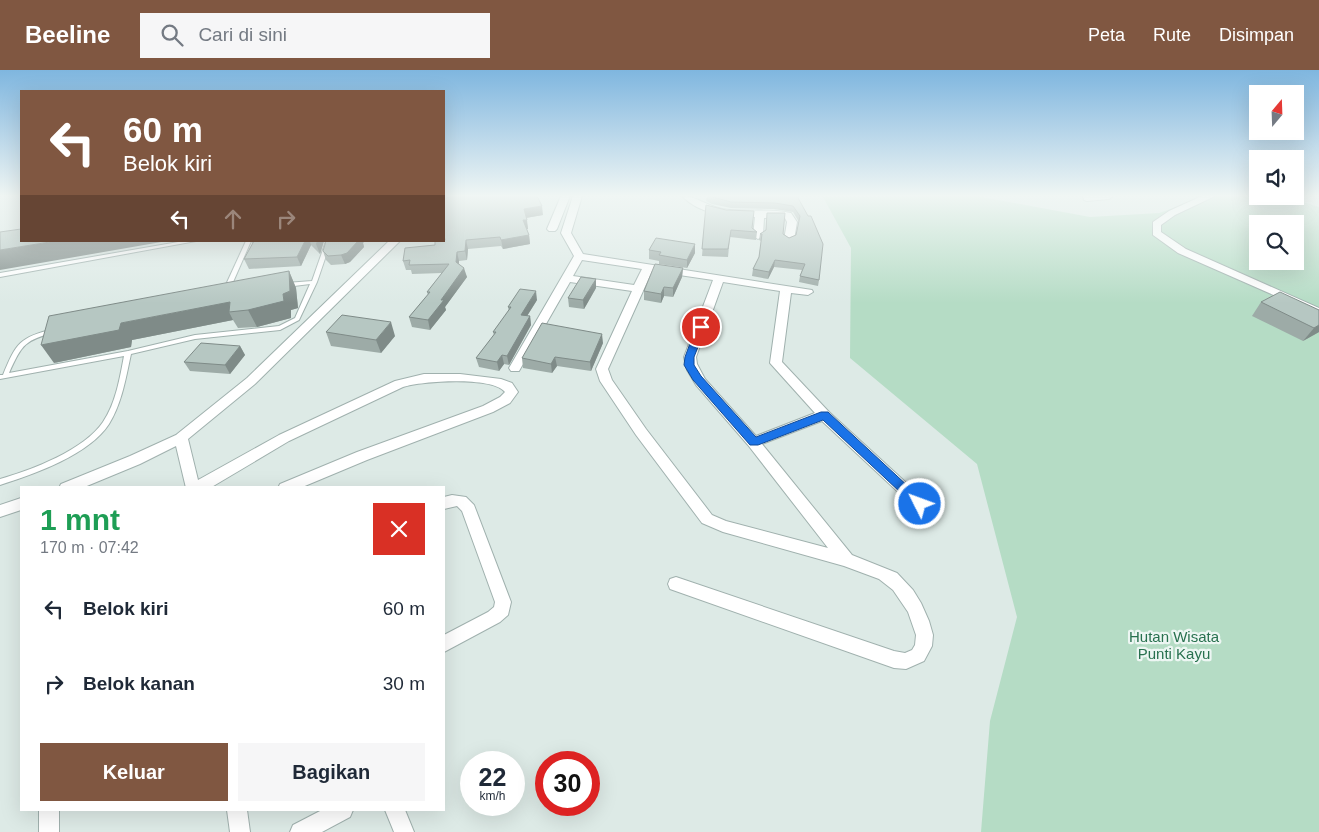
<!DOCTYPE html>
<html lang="id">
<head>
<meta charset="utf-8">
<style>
	:root { --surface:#fff; --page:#f6f6f7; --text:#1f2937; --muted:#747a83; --accent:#805741 }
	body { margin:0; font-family:Helvetica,sans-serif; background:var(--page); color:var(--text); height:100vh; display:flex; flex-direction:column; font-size:19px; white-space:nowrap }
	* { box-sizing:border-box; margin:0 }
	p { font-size:16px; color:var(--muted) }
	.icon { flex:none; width:28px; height:28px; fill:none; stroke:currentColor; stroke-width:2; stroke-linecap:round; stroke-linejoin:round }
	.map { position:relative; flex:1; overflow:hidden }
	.side { position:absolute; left:20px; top:416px; width:425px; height:325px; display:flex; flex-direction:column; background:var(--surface); border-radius:0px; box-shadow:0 5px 20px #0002 }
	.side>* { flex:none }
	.banner { position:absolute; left:20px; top:20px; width:425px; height:152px; border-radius:0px; box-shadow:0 5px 20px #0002; background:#805741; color:#fff; overflow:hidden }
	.needle { width:32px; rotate:19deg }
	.buttons { position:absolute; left:1249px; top:15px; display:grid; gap:10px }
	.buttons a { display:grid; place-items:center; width:55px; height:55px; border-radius:0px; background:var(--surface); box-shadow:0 5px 20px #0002; font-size:25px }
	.speed { position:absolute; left:460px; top:681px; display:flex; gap:10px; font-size:25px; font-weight:700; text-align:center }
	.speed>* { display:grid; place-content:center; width:65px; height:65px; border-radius:50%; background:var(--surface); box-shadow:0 5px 20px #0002; line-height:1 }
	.speed small { font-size:12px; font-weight:400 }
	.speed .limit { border:8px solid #d22; background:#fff; color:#111 }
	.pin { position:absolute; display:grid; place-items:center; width:42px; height:42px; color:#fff; margin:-21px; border:2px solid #fff; border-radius:50%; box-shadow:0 1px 5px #0007 }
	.me { position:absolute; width:55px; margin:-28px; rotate:312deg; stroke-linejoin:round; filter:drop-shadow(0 0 4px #0008) }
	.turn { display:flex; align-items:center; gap:18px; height:105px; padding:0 20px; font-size:22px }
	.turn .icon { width:65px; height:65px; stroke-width:2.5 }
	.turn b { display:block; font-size:35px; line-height:42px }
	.lanes { display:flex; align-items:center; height:48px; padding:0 20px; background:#0003; justify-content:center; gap:25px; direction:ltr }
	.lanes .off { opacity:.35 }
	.round { display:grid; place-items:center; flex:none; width:52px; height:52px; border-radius:0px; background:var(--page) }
	.head { display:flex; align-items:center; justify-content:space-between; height:85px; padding:0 20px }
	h1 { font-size:30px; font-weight:700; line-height:38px; color:#1e9e55 }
	.cta { display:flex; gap:10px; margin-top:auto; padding:10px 20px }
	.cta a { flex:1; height:58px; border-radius:0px; background:var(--accent); color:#fff; font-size:20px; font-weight:700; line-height:58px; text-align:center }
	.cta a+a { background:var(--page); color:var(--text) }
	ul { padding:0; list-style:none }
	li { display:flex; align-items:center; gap:15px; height:75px; padding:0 20px }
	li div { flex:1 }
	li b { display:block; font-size:19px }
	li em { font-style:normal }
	header { display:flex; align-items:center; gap:30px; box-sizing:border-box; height:70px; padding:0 25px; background:var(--accent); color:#fff }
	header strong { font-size:24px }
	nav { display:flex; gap:28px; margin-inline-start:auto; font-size:18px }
	.search { width:350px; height:45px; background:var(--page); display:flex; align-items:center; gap:12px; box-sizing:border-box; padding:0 18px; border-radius:0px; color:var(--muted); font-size:19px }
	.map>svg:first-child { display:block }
	.green { fill:#b5dcc5; fill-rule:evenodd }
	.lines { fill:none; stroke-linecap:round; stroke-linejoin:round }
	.service-casing { stroke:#a0b1ae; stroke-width:2 }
	.minor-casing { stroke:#a0b1ae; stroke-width:2 }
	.service { fill:#fff; fill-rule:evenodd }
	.minor { fill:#fff; fill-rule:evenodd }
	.wall { fill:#9daba7 }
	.shaded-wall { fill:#7f8b88 }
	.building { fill:#b6c7c2; stroke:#7f8b88 }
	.route { fill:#1a73e8; stroke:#114b97 }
	.labels { text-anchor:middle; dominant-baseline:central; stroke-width:4.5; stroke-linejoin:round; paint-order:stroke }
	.near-park-label { font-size:15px; fill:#28714f; stroke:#edf6f3 }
</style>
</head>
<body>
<header>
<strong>Beeline</strong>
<div class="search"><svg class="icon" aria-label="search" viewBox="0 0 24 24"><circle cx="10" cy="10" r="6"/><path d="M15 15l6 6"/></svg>Cari di sini</div>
<nav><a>Peta</a><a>Rute</a><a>Disimpan</a></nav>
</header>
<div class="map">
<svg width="1319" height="762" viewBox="0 0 1319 762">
	<rect width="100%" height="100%" fill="#ddeae6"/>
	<!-- green -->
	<path class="green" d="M976,126L1090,147L1159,143L1209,126H1283L1319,137V762H981L990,651L1017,547L977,394L850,288L851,178L823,127ZM1258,154H1295V191H1258Z"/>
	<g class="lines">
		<!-- service casing -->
		<g class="service-casing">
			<g id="service">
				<path d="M184,171H196L0,207V203Z"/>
				<path d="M246,171H251L230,219L227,221L225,220L224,219Z"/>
				<path d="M326,171H331L317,212L299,250L280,260L195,269L131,284C126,307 122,333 109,354C89,385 34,404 0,415V409C32,400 84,380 103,352C116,333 120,307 124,286L0,309V305H3C16,273 20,267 54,259L57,261L56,262C25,270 22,274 9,303L128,281L195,265L279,256L295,248L310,214L286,217L283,215L286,213L312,211Z"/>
			</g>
		</g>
		<!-- minor casing -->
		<g class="minor-casing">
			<g id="minor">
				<path d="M561,126H570L557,159L555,161H549L547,159Z"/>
				<path d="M573,126H582L571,163L583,184L812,220L813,222L808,225L791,223L782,292L829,342L937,441L939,445L937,449L932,451L927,449L822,351L762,374L852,485L897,503L913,520L921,533L929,551L933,565L932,576L924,591L906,599L894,598L670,519L668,514L670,509L676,507L894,581L905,583L912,580L915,575L916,565L908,542L893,520L879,509L844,496L723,462L702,453L636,365L600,311L596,299L632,221L570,212L519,301H511L509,298L574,186L561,163ZM582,190L642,199L634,215L573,206ZM652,201L713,210L684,287L687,300L696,315L748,375L828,478L726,451L712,445L646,359L612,310L608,299ZM723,212L780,221L770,293L815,343L756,366L705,309L697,294L696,287Z"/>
				<path d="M682,126C696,126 707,136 722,139C744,143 769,138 791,143L797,152L794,170L789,173L784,170L787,152L785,148H764L763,166L758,169L753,166L755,147C730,147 700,145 682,126Z"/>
				<path d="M1083,126H1113L1109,129L1087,131L1084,130Z"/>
				<path d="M1202,126H1215L1175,145L1161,155V162L1186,179L1319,238V245L1178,183L1153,165V152L1169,141Z"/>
				<path d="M389,171H400L255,314L188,369L198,410L279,365L395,311L424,304H460L501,309L512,313L518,322L510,333L493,342L367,390L300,418H278L280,414L357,382L483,336L500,327L505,322C492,306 422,311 403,317L289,371L210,418H186L176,376L140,394L82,418H59L61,414L130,386L176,365L247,308Z"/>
				<path d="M452,425L466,427L474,435L511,532L508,545L500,552L444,582V565L488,542L494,537L495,532L462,441L457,436L444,439V427Z"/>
				<path d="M21,428V440L0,447V435Z"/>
				<rect x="39" y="740" width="20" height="22"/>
				<path d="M227,740H247L250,762H230Z"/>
				<path d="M322,740H353L350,747L322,762H290L293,755Z"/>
				<path d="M385,740H405L414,762H394Z"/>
			</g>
		</g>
		<!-- service -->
		<use href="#service" class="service"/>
		<!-- minor -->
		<use href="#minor" class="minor"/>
	</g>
	<!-- wall -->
	<g class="wall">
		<path d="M444,126L543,145L526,148L528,159H527L529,165L530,174L503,179L501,176L468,179L467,190L459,191V194L467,207L445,237L446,240L430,260L412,257L409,247L428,225L427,222L442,203L412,204L411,200H406L403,191L444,170Z"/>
		<path d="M707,126H797L819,210L818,216L799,212L800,206L802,200L774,197L768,209L752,206L753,199L759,187L761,171L759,170L760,164H783L789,168L796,165L799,152L793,142L774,139L731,138L712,134L706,131Z"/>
		<path d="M706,135L752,158L757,162L756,170L730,167L728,187L702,186Z"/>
		<path d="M251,171H324L320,184L311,175L301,196L249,199L244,189L253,174Z"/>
		<path d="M363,173L364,177L350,192L345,194L331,195L326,190L323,181Z"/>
		<path d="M649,180L695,183L687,198L659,194V191L649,189Z"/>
		<path d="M683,198L682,207L673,227L664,226L661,233L644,230V221Z"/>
		<path d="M289,201L296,218L298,238L291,240V248L257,257L238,258L233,250L132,270L131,277L54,293Z"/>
		<path d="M596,218L584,239L569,237L568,228Z"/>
		<path d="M537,230L527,246H530L531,255L509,295L504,294L499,301L479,297L476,288L494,265L493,262L509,241L508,237Z"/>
		<path d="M1261,232L1319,240V262L1303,271L1252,246Z"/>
		<path d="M326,262L395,266L381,283L331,276Z"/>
		<path d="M603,273L591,301L557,296L552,303L523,298L522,288Z"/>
		<path d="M240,276L245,285L230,304L190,301L184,292Z"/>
	</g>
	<!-- shaded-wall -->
	<g class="shaded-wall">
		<path d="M542,136L543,145L525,148L524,139Z"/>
		<path d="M523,150H527L528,159H524Z"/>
		<path d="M529,165L530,174L503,179L501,170Z"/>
		<path d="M466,170L468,179L467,190L465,181Z"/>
		<path d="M56,171H167L0,200V180Z"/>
		<path d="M305,171H310L311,175L301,196L297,187Z"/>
		<path d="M317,171H324L320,184L316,174Z"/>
		<path d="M358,171H365L363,173L364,177L350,192L345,194L341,185Z"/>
		<path d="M695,174V183L687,198V190Z"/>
		<path d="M457,182L459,191L458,201L456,192Z"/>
		<path d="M775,190L774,197L768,209L769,202Z"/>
		<path d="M464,198L467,207L445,237L446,240L430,260L428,250L441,230Z"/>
		<path d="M683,198L682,207L673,227V218Z"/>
		<path d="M289,201L296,218L298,238L291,240V248L257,257L248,240Z"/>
		<path d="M596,209V218L584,239L583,230Z"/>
		<path d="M664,217V226L661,233V224Z"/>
		<path d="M536,221L537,230L522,254L521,245Z"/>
		<path d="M230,232L229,242L233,250L132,270L131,277L54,293L41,275L121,253Z"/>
		<path d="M530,246L531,255L509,295L507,286Z"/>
		<path d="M391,252L395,266L381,283L376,270Z"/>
		<path d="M1319,255V262L1303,271L1314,258Z"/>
		<path d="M602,264L603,273L591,301L590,292Z"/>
		<path d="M240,276L245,285L230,304L225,295Z"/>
		<path d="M502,285L504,294L499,301L497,292Z"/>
		<path d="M555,287L557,296L552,303L551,294Z"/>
	</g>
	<!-- building -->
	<g class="building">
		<path d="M453,126H537L542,136L524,139L527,150H523L529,165L501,170L500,167L466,170L465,181L457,182L456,192L464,198L441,230H444L428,250L409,247L430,222H427L449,194L409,195L410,190L403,191L405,178L435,175V171H444V170H445L444,166V129Z"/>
		<path d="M710,126H797L808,146H811L823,174L819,210L800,206L805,194L775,190L769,202L753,199L759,187L762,164H760L766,160L767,143H785L783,164L789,168L796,165L800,146L793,136L775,133L731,132Z"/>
		<path d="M706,135L726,140L754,141L752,158L757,162L731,160L728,179H702Z"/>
		<path d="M21,159V171H56L0,180V162Z"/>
		<path d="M656,168L695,174L687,190L659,185L661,182L649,180Z"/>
		<path d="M254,171H305L297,187L244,189Z"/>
		<path d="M326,171H358L347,183L341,185L328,186L323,181Z"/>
		<path d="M655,194L683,198L673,218L664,217L661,224L644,221Z"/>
		<path d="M289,201L290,221L283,224L284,231L248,240L229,242L230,232L121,253L119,260L41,275L49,246Z"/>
		<path d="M581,207L596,209L583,230L568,228Z"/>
		<path d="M520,219L536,221L521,245L530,246L507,286L502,285L497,292L476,288L496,262H493L511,237H508Z"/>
		<path d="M1280,222L1319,240V255L1314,258L1261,232Z"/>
		<path d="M342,245L391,252L376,270L326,262Z"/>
		<path d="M542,253L602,264L590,292L555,287L551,294L522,288Z"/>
		<path d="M201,273L240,276L225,295L184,292Z"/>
	</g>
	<!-- sky -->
	<linearGradient id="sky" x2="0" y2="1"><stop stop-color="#7fb6df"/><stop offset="0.54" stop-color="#f0f6f4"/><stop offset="1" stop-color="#f0f6f4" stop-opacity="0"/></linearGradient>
	<rect width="1319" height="233" fill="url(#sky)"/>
	<!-- route -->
	<path class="route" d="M701,254L706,257L694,287V295L701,306L756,367L821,342H828L924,431L926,434L924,437H916L823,350L758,375H750L693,310L684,295L685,287L696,257Z"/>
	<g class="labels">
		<!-- near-park labels -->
		<g class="near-park-label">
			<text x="1174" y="566">Hutan Wisata<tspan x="1174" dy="17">Punti Kayu</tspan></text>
		</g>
	</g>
</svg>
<div class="buttons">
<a><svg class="needle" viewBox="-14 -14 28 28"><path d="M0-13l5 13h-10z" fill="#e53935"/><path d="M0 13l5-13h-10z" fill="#747a83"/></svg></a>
<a><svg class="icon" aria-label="sound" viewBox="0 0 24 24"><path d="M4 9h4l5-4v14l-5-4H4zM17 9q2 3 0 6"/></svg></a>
<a><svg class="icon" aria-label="search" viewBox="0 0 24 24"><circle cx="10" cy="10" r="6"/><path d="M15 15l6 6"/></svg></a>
</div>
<div class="speed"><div>22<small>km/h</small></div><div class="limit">30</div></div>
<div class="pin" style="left:701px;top:257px;background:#d93025"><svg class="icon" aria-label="arrive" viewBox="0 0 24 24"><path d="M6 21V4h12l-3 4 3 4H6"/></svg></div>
<svg class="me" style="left:920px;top:434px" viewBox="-20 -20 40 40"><circle r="17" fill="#1a73e8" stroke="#fff" stroke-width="3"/><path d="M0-11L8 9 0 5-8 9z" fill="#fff"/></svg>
<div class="banner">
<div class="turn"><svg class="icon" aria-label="left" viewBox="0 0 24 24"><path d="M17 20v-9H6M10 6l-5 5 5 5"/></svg><div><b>60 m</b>Belok kiri</div></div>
<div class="lanes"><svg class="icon" aria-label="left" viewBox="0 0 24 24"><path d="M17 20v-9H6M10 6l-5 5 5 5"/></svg><svg class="icon off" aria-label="ahead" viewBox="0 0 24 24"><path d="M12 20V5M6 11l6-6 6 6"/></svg><svg class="icon off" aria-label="right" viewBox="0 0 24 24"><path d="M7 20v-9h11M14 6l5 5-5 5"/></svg></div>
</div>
<section class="side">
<div class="head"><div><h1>1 mnt</h1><p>170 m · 07:42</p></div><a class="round" style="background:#d93025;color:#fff"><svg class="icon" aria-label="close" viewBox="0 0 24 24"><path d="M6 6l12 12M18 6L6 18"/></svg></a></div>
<ul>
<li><svg class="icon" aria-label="left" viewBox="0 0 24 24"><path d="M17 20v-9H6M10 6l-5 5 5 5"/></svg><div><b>Belok kiri</b></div><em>60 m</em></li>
<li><svg class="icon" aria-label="right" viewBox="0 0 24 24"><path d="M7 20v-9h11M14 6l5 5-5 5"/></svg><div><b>Belok kanan</b></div><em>30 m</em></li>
</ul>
<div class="cta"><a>Keluar</a><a>Bagikan</a></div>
</section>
</div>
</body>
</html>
